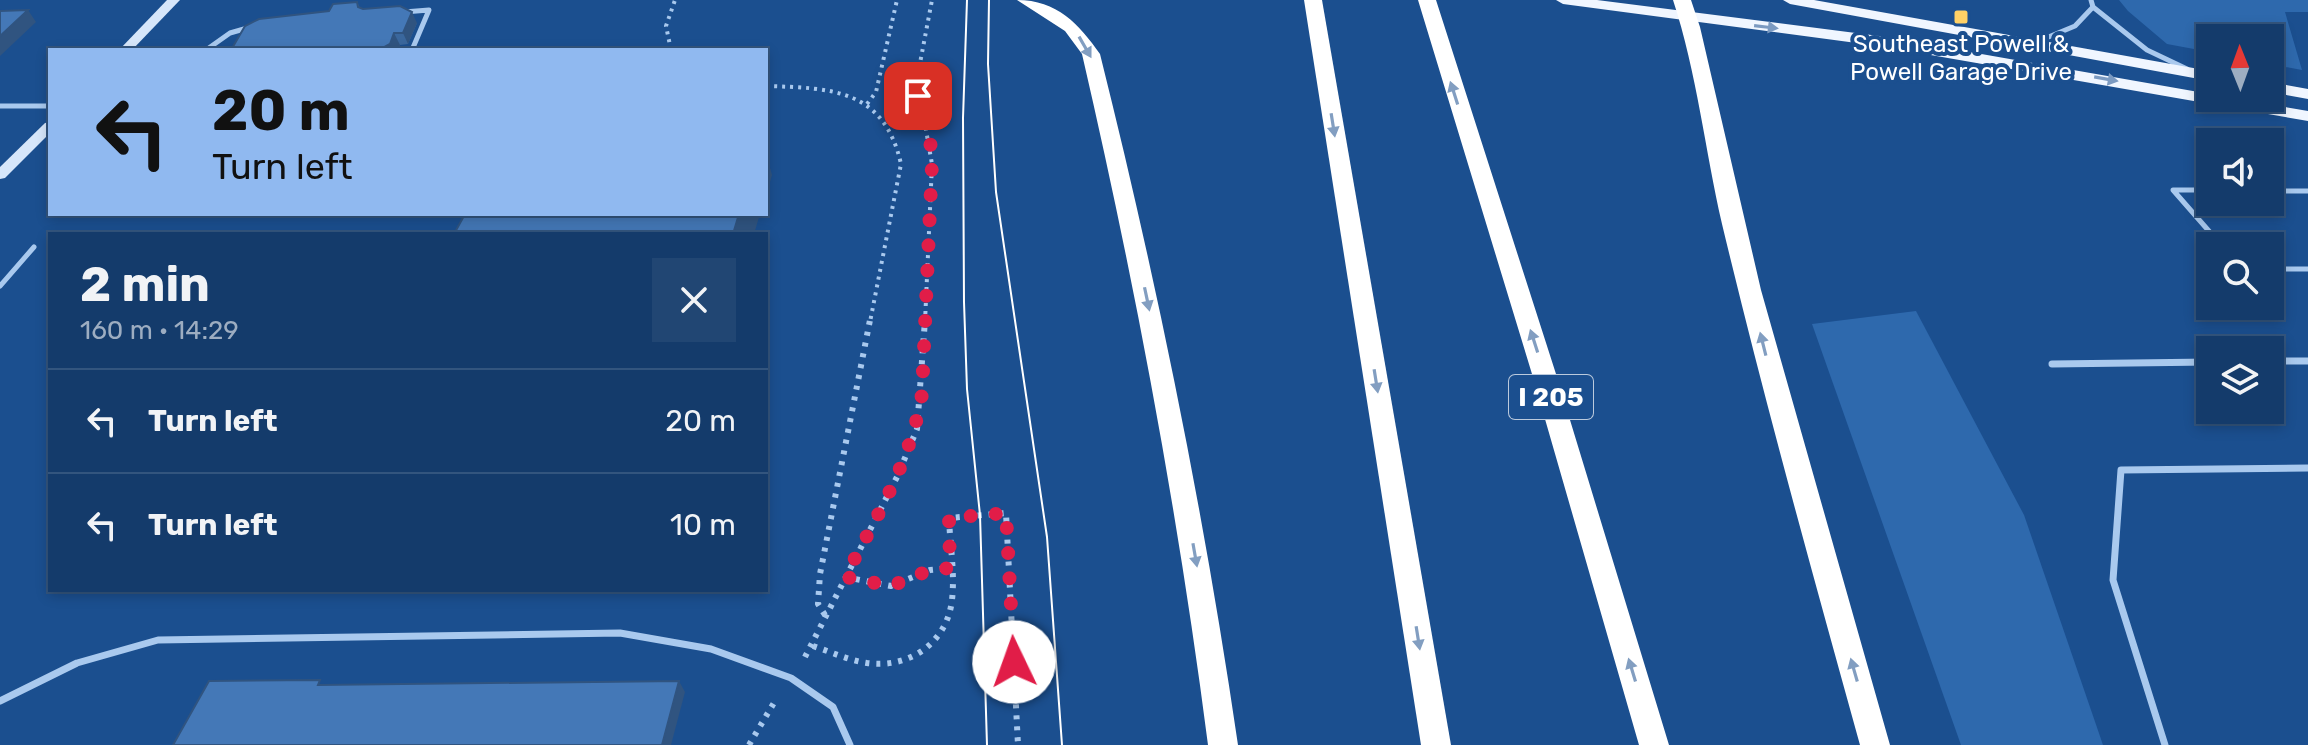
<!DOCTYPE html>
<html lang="en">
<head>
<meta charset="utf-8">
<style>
	:root { --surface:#143b6b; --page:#214673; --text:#f1f3f6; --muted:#9dadc1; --line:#33557e }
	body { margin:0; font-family:Rubik,sans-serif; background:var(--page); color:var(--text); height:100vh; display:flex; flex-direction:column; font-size:30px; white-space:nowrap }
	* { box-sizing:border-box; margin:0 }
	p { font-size:26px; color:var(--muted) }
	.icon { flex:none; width:44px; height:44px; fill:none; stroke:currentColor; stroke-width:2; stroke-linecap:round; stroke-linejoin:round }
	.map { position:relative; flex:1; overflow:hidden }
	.details { position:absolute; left:48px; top:232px; width:720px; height:360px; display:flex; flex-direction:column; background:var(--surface); border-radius:0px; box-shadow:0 4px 12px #0003,0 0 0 2px var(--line) }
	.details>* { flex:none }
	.guide { position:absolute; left:48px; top:48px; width:720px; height:168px; border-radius:0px; box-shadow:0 4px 12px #0003,0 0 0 2px var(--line); background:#90b9f0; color:#111; overflow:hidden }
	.needle { width:52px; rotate:359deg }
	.tools { position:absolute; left:2196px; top:24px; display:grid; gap:16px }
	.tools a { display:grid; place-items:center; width:88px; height:88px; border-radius:0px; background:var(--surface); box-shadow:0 4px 12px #0003,0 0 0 2px var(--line); font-size:40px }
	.pin { position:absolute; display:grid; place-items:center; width:68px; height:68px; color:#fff; margin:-34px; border-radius:16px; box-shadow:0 4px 12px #0006 }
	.me { position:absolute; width:88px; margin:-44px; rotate:357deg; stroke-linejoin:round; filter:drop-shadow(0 0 6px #0008) }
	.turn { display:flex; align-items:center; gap:28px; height:168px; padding:0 32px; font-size:36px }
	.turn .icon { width:104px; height:104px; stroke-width:2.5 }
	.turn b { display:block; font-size:56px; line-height:68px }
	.round { display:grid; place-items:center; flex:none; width:84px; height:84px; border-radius:0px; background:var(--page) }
	.head { display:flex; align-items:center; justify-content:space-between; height:136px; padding:0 32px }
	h1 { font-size:48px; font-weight:700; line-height:60px }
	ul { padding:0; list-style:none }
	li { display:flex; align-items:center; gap:24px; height:104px; padding:0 32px; border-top:2px solid var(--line) }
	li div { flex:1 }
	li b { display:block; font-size:30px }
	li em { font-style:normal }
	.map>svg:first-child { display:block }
	.green { fill:#2e69ad }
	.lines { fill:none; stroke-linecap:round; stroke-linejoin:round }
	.path-far1 { stroke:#a9c9ee; stroke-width:4; stroke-dasharray:3 5; stroke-linecap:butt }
	.path { stroke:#a9c9ee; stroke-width:6; stroke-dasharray:4 7; stroke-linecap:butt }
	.service-far1 { stroke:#a9c9ee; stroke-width:5 }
	.service { stroke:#a9c9ee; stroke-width:7 }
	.secondary { fill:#d6e6fa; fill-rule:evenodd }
	.primary { fill:#f0f6ff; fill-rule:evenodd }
	.motorway { fill:#fff; fill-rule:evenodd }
	.tram { stroke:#fff; stroke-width:2 }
	.wall { fill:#3a679d }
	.shaded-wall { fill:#305480 }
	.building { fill:#4478b7; stroke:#305480; stroke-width:2 }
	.oneway { fill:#7b9ac1 }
	.oneway2 { fill:#829ec1 }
	.route { stroke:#e11d48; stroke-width:14; stroke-dasharray:0 25.2 }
	.poi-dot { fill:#ffd166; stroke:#1b4f8f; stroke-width:3 }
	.labels { text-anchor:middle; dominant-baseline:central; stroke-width:8; stroke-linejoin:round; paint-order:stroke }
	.far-poi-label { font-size:24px; fill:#fff; stroke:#1b4f8f }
	.shield { fill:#1b4f8f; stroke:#bbcadd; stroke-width:2 }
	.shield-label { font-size:26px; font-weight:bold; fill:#fff }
</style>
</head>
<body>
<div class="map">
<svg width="2308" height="745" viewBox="0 0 2308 745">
	<rect width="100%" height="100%" fill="#1b4f8f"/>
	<!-- green -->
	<g class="green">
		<path d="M2119,0H2308V12H2285L2302,70L2270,64V38H2210V52L2167,44L2128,11Z"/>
		<path d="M1916,311L2024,515L2103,745H1961L1812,324Z"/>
	</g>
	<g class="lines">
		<!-- path-far1 -->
		<g class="path-far1">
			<path d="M671,50L666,26L675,0"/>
			<path d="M766,86C832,88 884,89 901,164L870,322"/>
			<path d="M867,104L876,92L897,0"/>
			<path d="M925,322L932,164L917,79L932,0"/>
		</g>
		<!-- path -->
		<g class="path">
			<path d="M845,577L891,586L930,570L950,568"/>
			<path d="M825,615L818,604L820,574L870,320"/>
			<path d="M813,646C831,652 848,660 867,663C909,669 947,643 952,600C955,573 950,545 949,518L1006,513L1018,745"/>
			<path d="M805,657L897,477L917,429L925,320"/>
			<path d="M749,745L775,701"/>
		</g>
		<!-- service-far1 -->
		<g class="service-far1">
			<path d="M2091,0L2093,7L2147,50L2187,69"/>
			<path d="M404,12L429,10L412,50"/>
			<path d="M2034,43L2075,26L2093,7"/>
			<path d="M206,50L230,33L251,27"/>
			<path d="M0,106H50"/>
			<path d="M2210,190H2173L2222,246"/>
			<path d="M2270,191H2308"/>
			<path d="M2270,269H2308"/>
			<path d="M0,286L34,247"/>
		</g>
		<!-- service -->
		<g class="service">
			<path d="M2270,361H2308"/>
			<path d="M2052,364L2210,362"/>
			<path d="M0,701L77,663L158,640L620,633L711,649L791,678L833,707L850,745"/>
			<path d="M2165,745L2113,580L2121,470L2308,468"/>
		</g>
		<!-- secondary -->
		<g class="secondary">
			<path d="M167,0H180L132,50H119Z"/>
			<path d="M50,122V133L5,178L0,179V167L45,123Z"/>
		</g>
		<!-- primary -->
		<g class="primary">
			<path d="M1556,0H1597L1879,36L2210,94V98H2233L2308,111V121L1879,46L1563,4Z"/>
			<path d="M1783,0H1814L2210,71V81L1790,4Z"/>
			<path d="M2270,82L2308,89V99L2270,92Z"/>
		</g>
		<!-- motorway -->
		<g class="motorway">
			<path d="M1017,0C1057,0 1079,24 1100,54C1157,282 1204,512 1238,745H1208C1178,512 1135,283 1082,54L1065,31Z"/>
			<path d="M1304,0H1322L1451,745H1421Z"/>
			<path d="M1418,0H1436L1556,374L1669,745H1639L1532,374Z"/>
			<path d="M1673,0H1691L1700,27L1761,290L1890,745H1860C1812,572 1764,399 1722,224C1705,150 1697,73 1673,0Z"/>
		</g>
		<!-- tram -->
		<g class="tram">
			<path d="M967,0L963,118L964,302L967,389L980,515L987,745"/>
			<path d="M989,0L988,64L996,192L1047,537L1062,745"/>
		</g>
	</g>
	<!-- wall -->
	<path class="wall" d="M357,2L360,8L417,23L408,44L400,45L398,50H231L329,11Z"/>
	<!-- shaded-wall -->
	<g class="shaded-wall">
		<path d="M28,10L36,22L0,56V36Z"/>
		<path d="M412,12L417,23L408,44L403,33Z"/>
		<path d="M394,33L400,45L398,50H379Z"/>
		<path d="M766,153L772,175L766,196Z"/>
		<path d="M739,214H760L754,234H733Z"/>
		<path d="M679,681L685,692L671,745H662Z"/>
	</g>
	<!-- building -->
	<g class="building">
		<path d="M357,2L358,7L363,9L400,6L412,12L403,33H394L390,44L379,50H231L245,26L259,19L329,11L333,4Z"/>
		<path d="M28,10L0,36V11Z"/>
		<path d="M465,214H739L733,234H454Z"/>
		<path d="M320,680L318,685L679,681L662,745H173L209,681Z"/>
	</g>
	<!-- one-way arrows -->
	<defs><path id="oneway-solid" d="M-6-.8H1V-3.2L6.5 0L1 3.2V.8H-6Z" transform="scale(2)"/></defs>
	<g class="oneway">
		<use href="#oneway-solid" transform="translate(1766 27) rotate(7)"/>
		<use href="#oneway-solid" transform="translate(2106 79) rotate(10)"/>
	</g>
	<g class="oneway2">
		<use href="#oneway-solid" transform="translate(1085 47) rotate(60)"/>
		<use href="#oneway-solid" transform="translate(1454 93) rotate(-108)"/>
		<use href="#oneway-solid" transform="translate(1333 125) rotate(81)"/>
		<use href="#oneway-solid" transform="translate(1147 299) rotate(78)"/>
		<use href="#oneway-solid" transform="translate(1534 341) rotate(-108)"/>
		<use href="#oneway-solid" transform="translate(1763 344) rotate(-104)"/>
		<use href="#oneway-solid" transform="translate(1376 381) rotate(81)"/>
		<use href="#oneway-solid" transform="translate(1195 555) rotate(80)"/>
		<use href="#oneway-solid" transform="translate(1418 638) rotate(81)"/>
		<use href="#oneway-solid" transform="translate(1632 670) rotate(-107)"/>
		<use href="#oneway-solid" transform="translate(1854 670) rotate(-106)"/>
	</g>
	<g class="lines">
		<!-- route -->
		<path class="route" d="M918,96L930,138L932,164L922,394C911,461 876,518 845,577L891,586L930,570L950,568L949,518L1006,513L1014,662"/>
	</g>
	<!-- markers -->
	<rect class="poi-dot" x="1953" y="9" width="16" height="16" rx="4"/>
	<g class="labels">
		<!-- far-poi labels -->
		<g class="far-poi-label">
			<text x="1961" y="44">Southeast Powell &amp;<tspan x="1961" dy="28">Powell Garage Drive</tspan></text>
		</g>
		<!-- shield labels -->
		<rect class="shield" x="1509" y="375" width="84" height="44" rx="6"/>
		<g class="shield-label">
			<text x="1551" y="397">I 205</text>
		</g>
	</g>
</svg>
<div class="tools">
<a><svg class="needle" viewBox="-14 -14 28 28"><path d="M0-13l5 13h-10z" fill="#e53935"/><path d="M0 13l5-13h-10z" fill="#9dadc1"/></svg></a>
<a><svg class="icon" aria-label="sound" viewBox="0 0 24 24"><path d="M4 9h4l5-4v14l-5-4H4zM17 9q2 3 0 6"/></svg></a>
<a><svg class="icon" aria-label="search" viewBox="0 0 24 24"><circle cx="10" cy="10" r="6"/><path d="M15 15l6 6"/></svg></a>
<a><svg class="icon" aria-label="layers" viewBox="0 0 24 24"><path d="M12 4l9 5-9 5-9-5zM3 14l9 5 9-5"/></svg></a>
</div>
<div class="pin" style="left:918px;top:96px;background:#d93025"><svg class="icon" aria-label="arrive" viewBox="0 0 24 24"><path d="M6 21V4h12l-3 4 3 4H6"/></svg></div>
<svg class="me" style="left:1014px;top:662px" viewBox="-20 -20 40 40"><circle r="19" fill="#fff"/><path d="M0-13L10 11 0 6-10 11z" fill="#e11d48"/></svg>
<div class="guide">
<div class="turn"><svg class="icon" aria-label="left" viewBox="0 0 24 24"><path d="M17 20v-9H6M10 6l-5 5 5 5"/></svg><div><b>20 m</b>Turn left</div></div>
</div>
<section class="details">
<div class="head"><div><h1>2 min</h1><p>160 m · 14:29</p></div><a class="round"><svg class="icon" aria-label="close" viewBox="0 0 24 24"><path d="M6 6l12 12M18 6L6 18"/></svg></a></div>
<ul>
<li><svg class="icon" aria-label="left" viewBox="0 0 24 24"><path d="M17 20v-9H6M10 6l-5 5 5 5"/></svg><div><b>Turn left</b></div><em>20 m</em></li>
<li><svg class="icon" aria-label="left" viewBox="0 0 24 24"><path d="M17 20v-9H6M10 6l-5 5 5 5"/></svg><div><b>Turn left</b></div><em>10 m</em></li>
</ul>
</section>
</div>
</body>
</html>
